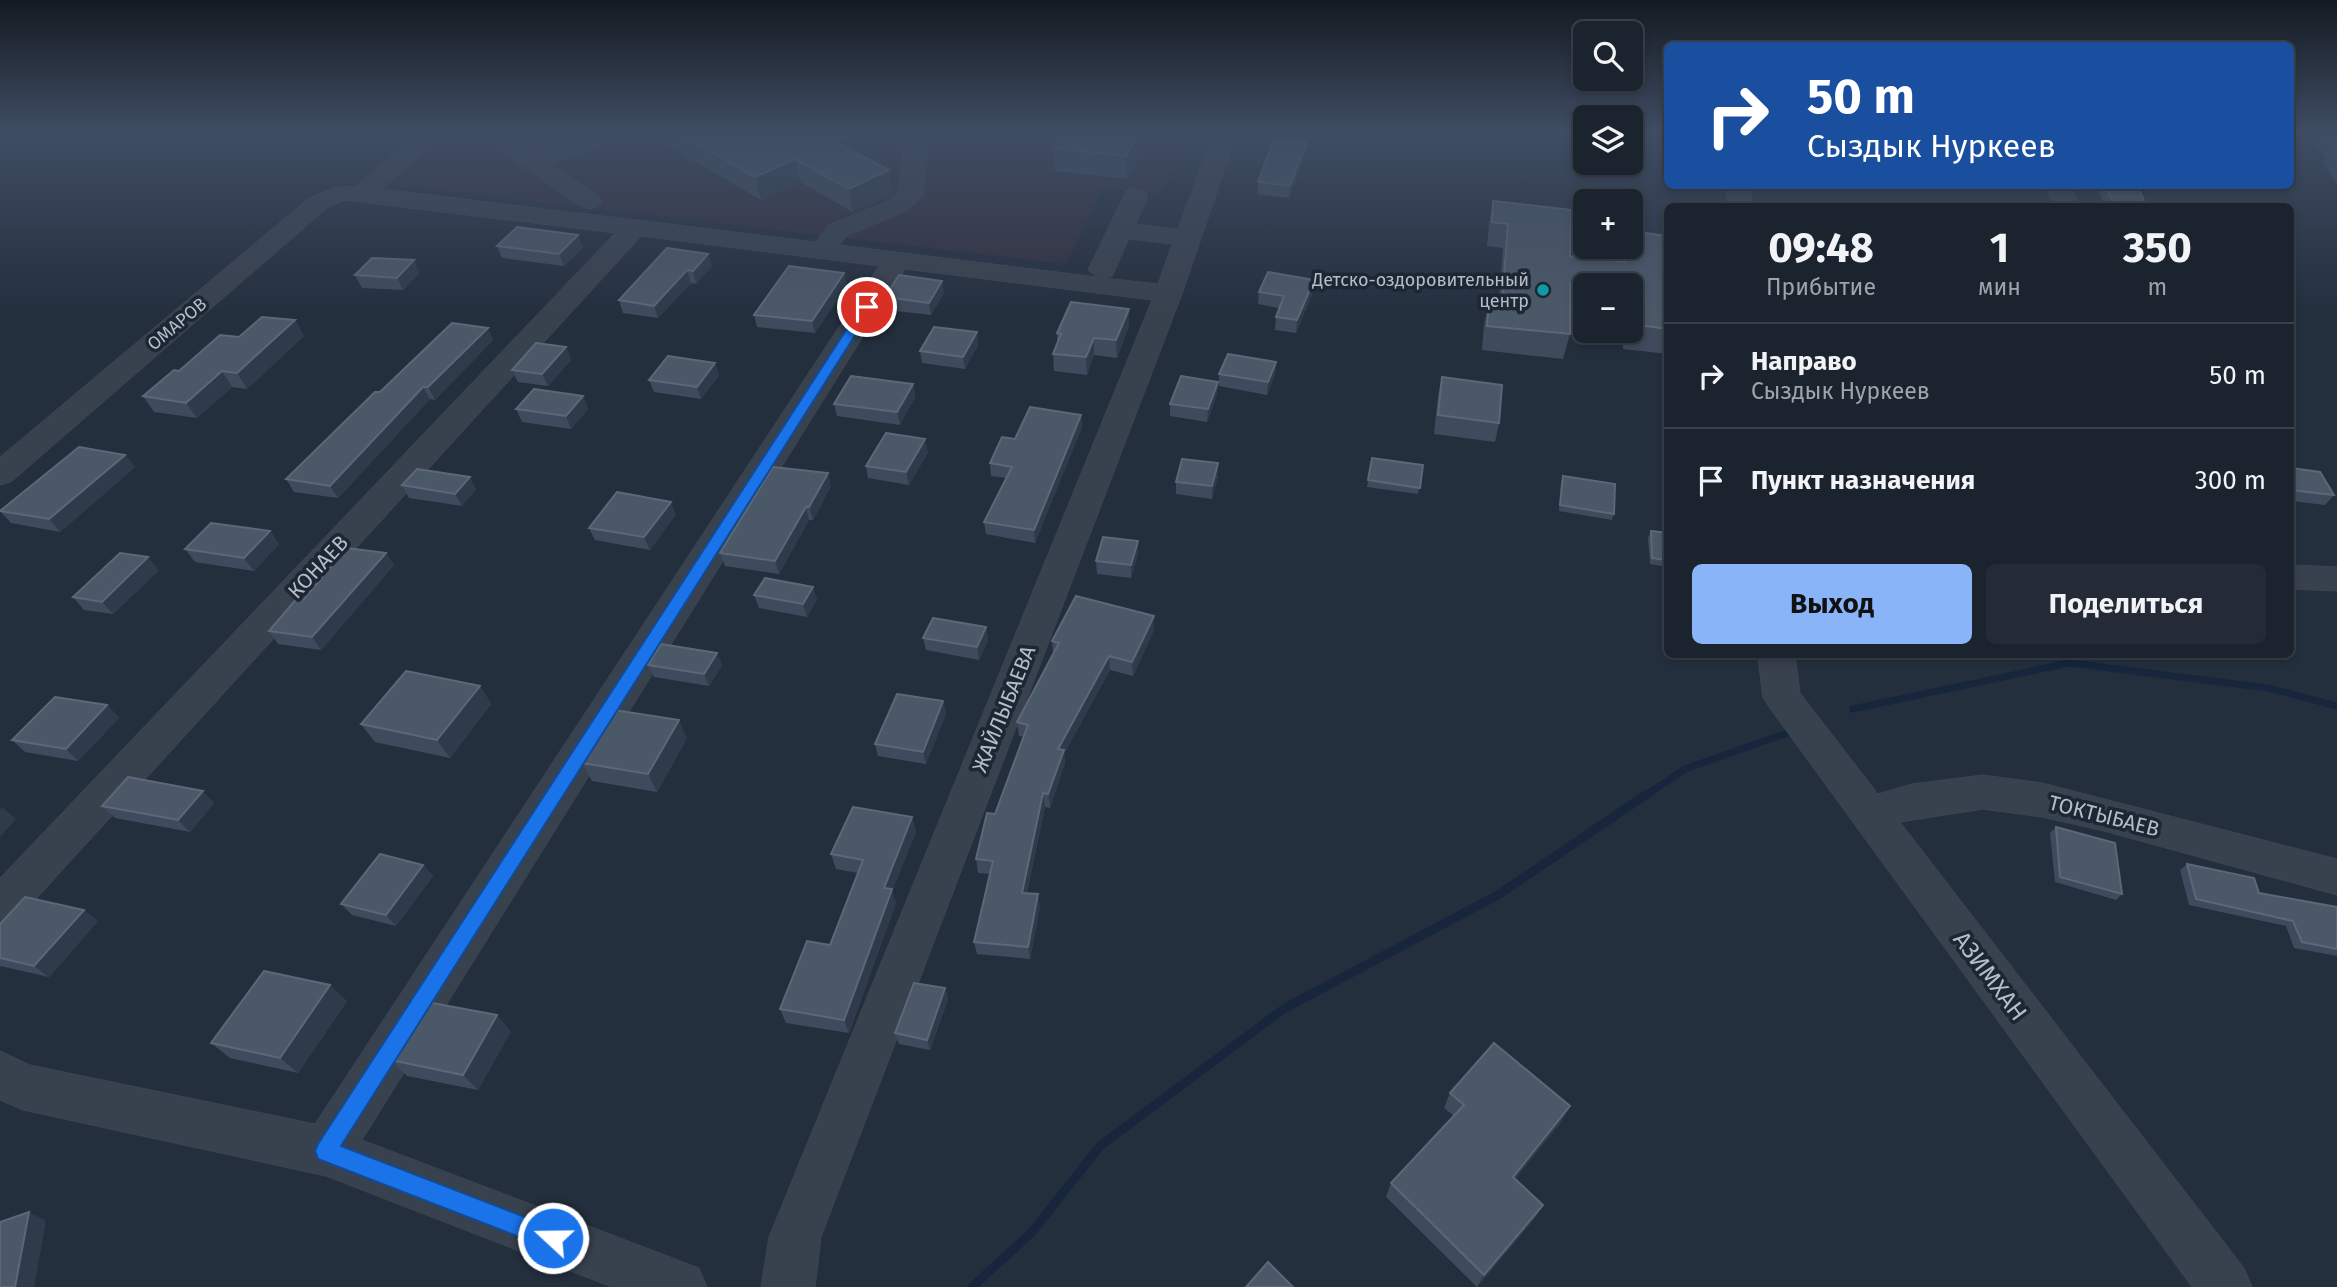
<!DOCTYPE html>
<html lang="ru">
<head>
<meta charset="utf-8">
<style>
	:root { --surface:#1b232e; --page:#242b36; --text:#f1f3f6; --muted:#a0a4aa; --line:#39404a; --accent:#8ab4f8 }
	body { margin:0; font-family:"Fira Sans",sans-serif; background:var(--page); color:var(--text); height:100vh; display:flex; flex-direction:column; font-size:26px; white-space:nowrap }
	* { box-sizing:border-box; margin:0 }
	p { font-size:23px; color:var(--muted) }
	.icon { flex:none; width:38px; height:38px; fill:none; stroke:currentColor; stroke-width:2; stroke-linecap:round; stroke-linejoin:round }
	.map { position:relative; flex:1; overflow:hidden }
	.sheet { position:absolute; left:1664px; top:203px; width:630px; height:455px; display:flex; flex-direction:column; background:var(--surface); border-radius:10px; box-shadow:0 4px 10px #0003,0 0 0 2px var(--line) }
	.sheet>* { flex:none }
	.banner { position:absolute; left:1664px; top:42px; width:630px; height:147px; border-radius:10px; box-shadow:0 4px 10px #0003,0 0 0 2px var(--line); background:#1a4fa0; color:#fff; overflow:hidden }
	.fabs { position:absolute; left:1573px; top:21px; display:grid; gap:14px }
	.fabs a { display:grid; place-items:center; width:70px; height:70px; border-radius:10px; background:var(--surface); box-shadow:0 4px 10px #0003,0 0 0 2px var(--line); font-size:35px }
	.pin { position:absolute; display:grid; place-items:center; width:60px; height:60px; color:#fff; margin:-30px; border:4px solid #fff; border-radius:50%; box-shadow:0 2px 7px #0007 }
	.me { position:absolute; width:77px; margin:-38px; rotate:291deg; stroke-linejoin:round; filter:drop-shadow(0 0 5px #0008) }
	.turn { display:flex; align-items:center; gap:24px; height:147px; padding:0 28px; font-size:32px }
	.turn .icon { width:91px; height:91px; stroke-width:2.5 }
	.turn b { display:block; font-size:49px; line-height:60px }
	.eta { display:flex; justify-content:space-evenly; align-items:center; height:119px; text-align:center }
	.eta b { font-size:42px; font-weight:700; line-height:49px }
	.cta { display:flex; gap:14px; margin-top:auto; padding:14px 28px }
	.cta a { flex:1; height:80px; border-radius:10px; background:var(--accent); color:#111; font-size:28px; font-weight:700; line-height:80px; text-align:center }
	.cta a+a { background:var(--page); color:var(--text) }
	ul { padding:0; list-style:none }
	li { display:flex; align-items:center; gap:21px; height:105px; padding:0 28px; border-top:2px solid var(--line) }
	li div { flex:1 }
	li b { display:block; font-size:26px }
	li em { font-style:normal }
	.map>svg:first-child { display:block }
	.medical { fill:#32303f }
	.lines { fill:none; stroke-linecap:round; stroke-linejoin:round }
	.stream-far1 { stroke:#17263c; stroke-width:7 }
	.stream { stroke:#17263c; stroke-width:9 }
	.minor-casing { stroke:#414a57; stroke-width:1 }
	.minor { fill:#38414e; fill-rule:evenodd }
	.wall { fill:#3f4b5c }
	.shaded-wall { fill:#2f3b4b }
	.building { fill:#4b5868; stroke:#5c6777; stroke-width:2 }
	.route { fill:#1a73e8; stroke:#114b97; stroke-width:2 }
	.culture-dot { fill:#0f9aa8; stroke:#1d2633; stroke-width:2.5 }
	.labels { text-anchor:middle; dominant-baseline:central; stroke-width:7; stroke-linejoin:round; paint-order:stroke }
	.far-poi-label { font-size:18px; fill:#b4bcc9; stroke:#1d2633; text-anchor:end }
	.far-street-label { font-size:18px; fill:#b4bcc9; stroke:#1d2633 }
	.street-label { font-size:21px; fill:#b4bcc9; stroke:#1d2633 }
	.near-street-label { font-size:24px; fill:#b4bcc9; stroke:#1d2633 }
</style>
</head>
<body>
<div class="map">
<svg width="2337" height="1287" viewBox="0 0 2337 1287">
	<rect width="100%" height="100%" fill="#242f3e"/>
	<!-- medical -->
	<path class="medical" d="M415,133H1188L1161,194L1103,189L1066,264L358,181Z"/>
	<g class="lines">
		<!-- stream-far1 -->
		<g class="stream-far1">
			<path d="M1853,709L2069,663L2268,688L2337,706"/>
			<path d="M1645,796L1685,769L1793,731"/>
		</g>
		<!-- stream -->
		<path class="stream" d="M972,1287L1032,1232L1100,1146L1285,1008L1498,895L1647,794"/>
		<!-- minor casing -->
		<g class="minor-casing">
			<g id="minor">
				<path d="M421,133H447L382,189L816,242L828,225L888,201L898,193L904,148L886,138L882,133H911L928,145L923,196L906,211L846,236L840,245L1097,277L1088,270L1126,191L1135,188L1144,191L1148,196L1136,224L1178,229L1213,133H1237L1182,294L821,1237L815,1287H761L769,1237L1152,300L905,269L362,1140L699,1268L707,1287H612L326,1176L23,1110L0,1100V1051L30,1065L315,1124L879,266L641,236L15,922L0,927V878L615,233L345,200L327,208L11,482L0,485V457L309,198L336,187L356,186ZM1129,239L1172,244L1158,284L1104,278L1112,276Z"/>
				<path d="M477,133H504L535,153L590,133H623L619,138L551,164L598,196L602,201L598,206L589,209L580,206Z"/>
				<path d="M1726,186H1751L1752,206H1728Z"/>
				<path d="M2045,186H2070L2080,206H2055Z"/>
				<path d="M2291,565L2337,567V591L2291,589Z"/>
				<path d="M1758,654H1795L1800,693L1878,794L1912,784L1983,775L2042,783L2337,859V895L2104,831L2042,817L1983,809L1900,822L2244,1268L2252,1287H2192L1769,707L1763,697Z"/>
			</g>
		</g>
		<!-- minor -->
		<use href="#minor" class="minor"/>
	</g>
	<!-- wall -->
	<g class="wall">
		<path d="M651,133H877L879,146L860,155L893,194L853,212L800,182L761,200L652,136Z"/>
		<path d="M1149,133L1127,179L1055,171L1053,148Z"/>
		<path d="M2307,133H2337V183L2323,163L2326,159Z"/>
		<path d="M1307,142L1306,154L1289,198L1257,194L1258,182Z"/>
		<path d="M2096,186H2138L2146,206H2105Z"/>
		<path d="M1493,201L1570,256L1616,261V253L1618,247H1631L1668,236V354L1623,349L1622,331H1631V285H1586V308L1570,306V334L1563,359L1482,350L1484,325L1489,301L1499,302L1503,248L1487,246L1489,224Z"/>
		<path d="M497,246L583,247L564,266L502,258Z"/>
		<path d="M667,248L712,266L696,284L691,283L658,318L623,313L619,300Z"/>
		<path d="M414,260L419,273L403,290L362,288L355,275Z"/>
		<path d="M847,285L815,333L757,327L754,315Z"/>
		<path d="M1259,292H1313L1296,333L1275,330L1276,317L1279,308L1258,304Z"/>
		<path d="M944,293L931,315L887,310L885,297Z"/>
		<path d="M1129,309V326L1117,358L1094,355L1087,375L1054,371L1053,354L1057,343V333Z"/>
		<path d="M295,320L304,336L247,389L232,387L197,418L154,412L143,396L179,371L239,337Z"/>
		<path d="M977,332L978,345L965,369L922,363L920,351Z"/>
		<path d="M493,340L435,400L430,399L338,498L294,492L286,479L380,392Z"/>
		<path d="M566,347L571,360L548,386L518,382L512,370Z"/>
		<path d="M1276,362L1275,374L1267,395L1219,386V374Z"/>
		<path d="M719,375L701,399L654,392L649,380Z"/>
		<path d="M1442,377L1499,423L1495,442L1434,434L1438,396Z"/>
		<path d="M913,384L915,397L900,425L837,416L834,404Z"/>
		<path d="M1217,394L1207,422L1170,416V404Z"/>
		<path d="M583,396L588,409L571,429L522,422L516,409Z"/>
		<path d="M1668,413V473L1665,420Z"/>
		<path d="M1081,415L1082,427L1035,543L986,534L984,522L1006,478L991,476L990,463L1015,439Z"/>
		<path d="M928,452L909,485L868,478L866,466Z"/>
		<path d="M125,455L135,467L60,532L11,523L0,511V510Z"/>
		<path d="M1372,458L1423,465L1418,494L1367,487Z"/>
		<path d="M1218,463V476L1212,499L1176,494V482Z"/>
		<path d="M2291,468L2334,495L2325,505L2291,501Z"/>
		<path d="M1563,476L1614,514L1612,520L1559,511L1561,482Z"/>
		<path d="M402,485L476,489L462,506L409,498Z"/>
		<path d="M831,486L813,520H809L779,574L725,566L720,553Z"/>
		<path d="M676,514L650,550L595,540L589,528Z"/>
		<path d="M270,531L279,544L254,571L195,562L185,549Z"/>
		<path d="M1651,531L1668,533V567L1650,564L1648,538Z"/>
		<path d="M1138,541V553L1131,578L1097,574L1096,561Z"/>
		<path d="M394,565L321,650L278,644L269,631L304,599Z"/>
		<path d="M159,570L113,614L84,610L73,597Z"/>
		<path d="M754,595L817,599L807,617L759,608Z"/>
		<path d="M986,627L988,640L979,660L926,650L923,638Z"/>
		<path d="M1154,630L1133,676L1110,670L1064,754L1065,763L1050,808L1045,807L1027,893L1040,907L1030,959L977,954L974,942L990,874L978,873L976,859L995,814L1024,737L1019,736L1017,722L1053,655L1052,641Z"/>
		<path d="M717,653L722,665L709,686L654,677L648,665Z"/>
		<path d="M480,686L491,704L450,758L375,742L361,724Z"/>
		<path d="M943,701L946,714L926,764L878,756L875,744Z"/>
		<path d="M107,705L119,718L78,761L25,752L12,740Z"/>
		<path d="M687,738L657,792L592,781L582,763Z"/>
		<path d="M214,803L190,832L115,818L102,806Z"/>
		<path d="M912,817L916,832L892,891L896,903L849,1033L786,1023L780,1009L830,945L858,873L836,869L831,854Z"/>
		<path d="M2056,827L2122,894L2116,900L2055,882L2050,833Z"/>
		<path d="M2187,864L2259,893L2337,907V956L2294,948L2286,926L2189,905L2180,870Z"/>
		<path d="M423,865L433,876L396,926L352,915L341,904Z"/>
		<path d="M98,921L49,977L0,966V924Z"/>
		<path d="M945,988L948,999L930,1050L899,1044L895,1033Z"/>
		<path d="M347,1001L298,1073L230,1058L211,1043Z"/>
		<path d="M511,1031L478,1090L407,1076L391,1060Z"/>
		<path d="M1450,1093L1562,1121L1515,1179L1543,1205L1535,1218L1477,1287L1386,1197L1391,1183L1454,1116L1444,1108Z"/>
	</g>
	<!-- shaded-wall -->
	<g class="shaded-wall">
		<path d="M855,133H877L879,146L839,164L835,142Z"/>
		<path d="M1138,133H1149L1127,179L1126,156Z"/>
		<path d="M1307,142L1306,154L1289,198L1290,186Z"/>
		<path d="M795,159L800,182L761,200L755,177Z"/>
		<path d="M889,170L893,194L853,212L849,189Z"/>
		<path d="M578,235L583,247L564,266L559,254Z"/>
		<path d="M708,254L712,266L696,284L693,271Z"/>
		<path d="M414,260L419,273L403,290L397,278Z"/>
		<path d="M687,270L691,283L658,318L654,306Z"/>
		<path d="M844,273L847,285L815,333L812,321Z"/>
		<path d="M1314,280L1313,292L1296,333L1297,320Z"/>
		<path d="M942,281L944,293L931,315L929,303Z"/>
		<path d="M1129,309V326L1117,358L1116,340Z"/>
		<path d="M295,320L304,336L247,389L237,373Z"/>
		<path d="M488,328L493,340L435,400L428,387Z"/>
		<path d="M977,332L978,345L965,369L963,357Z"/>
		<path d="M1094,338V355L1087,375L1086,357Z"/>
		<path d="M566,347L571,360L548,386L542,374Z"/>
		<path d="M1276,362L1275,374L1267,395L1268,382Z"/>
		<path d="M715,363L719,375L701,399L697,387Z"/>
		<path d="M222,371L232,387L197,418L186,403Z"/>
		<path d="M1218,382L1217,394L1207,422L1208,409Z"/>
		<path d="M913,384L915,397L900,425L897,412Z"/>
		<path d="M423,387L430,399L338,498L330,486Z"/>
		<path d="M583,396L588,409L571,429L566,416Z"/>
		<path d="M1081,415L1082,427L1035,543L1034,530Z"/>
		<path d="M925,439L928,452L909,485L906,472Z"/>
		<path d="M125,455L135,467L60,532L49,519Z"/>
		<path d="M1218,463V476L1212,499V486Z"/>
		<path d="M828,473L831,486L813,520L809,507Z"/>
		<path d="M470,477L476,489L462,506L455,494Z"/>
		<path d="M671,502L676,514L650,550L644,537Z"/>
		<path d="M806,507L809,520L779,574L775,561Z"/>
		<path d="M270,531L279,544L254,571L244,558Z"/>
		<path d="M1138,541V553L1131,578V565Z"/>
		<path d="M386,553L394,565L321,650L312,637Z"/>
		<path d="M148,557L159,570L113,614L102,602Z"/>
		<path d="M813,587L817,599L807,617L803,604Z"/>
		<path d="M1154,616V630L1133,676L1132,662Z"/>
		<path d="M986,627L988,640L979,660L977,647Z"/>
		<path d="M717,653L722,665L709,686L704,674Z"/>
		<path d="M1109,656L1110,670L1064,754L1065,763L1050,808L1048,794L1058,749Z"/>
		<path d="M480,686L491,704L450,758L437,740Z"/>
		<path d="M943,701L946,714L926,764L923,752Z"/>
		<path d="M107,705L119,718L78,761L66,749Z"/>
		<path d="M679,720L687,738L657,792L648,774Z"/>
		<path d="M203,791L214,803L190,832L178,820Z"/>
		<path d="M1043,793L1045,807L1024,906L1022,893Z"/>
		<path d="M2,807L16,819L0,837V810Z"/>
		<path d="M912,817L916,832L892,891L896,903L849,1033L844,1020L884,888Z"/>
		<path d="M423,865L433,876L396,926L386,915Z"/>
		<path d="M1038,894L1040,907L1030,959L1028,947Z"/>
		<path d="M84,910L98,921L49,977L34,966Z"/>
		<path d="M330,985L347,1001L298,1073L280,1058Z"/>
		<path d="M945,988L948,999L930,1050L927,1040Z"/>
		<path d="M497,1015L511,1031L478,1090L463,1075Z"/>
		<path d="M1570,1106L1562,1121L1506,1191L1513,1177Z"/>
		<path d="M1543,1205L1535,1218L1477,1287L1484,1275Z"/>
		<path d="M29,1212L46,1221L34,1287H15Z"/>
	</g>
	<!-- building -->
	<g class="building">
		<path d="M679,133H855L835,142L889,170L849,189L795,159L755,177Z"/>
		<path d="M1062,133H1138L1126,156L1053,148Z"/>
		<path d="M2323,133H2337V160L2331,151L2337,152Z"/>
		<path d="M1274,139L1307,142L1290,186L1258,182Z"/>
		<path d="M2105,186H2138L2146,206H2115Z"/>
		<path d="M1493,201L1571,210L1570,256L1625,262L1624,247H1631V231L1668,236V329L1631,324V285H1602L1570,282V334L1487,326L1489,301L1502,303L1508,224L1492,222Z"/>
		<path d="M517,227L578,235L559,254L497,246Z"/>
		<path d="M667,248L708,254L693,271L687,270L654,306L619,300Z"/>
		<path d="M372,258L414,260L397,278L355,275Z"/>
		<path d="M789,266L844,273L812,321L754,315Z"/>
		<path d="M1268,272L1314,280L1297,320L1276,317L1284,296L1259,292Z"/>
		<path d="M899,275L942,281L929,303L885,297Z"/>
		<path d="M1071,302L1129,309L1116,340L1094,338L1086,357L1053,354L1061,334L1057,333Z"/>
		<path d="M262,317L295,320L237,373L222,371L186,403L143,396L174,370L179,371L220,335L239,337Z"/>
		<path d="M452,323L488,328L428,387H423L330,486L286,479L375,392H380Z"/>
		<path d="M934,327L977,332L963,357L920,351Z"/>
		<path d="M536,343L566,347L542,374L512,370Z"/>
		<path d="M1228,354L1276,362L1268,382L1219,374Z"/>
		<path d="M668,356L715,363L697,387L649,380Z"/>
		<path d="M851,376L913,384L897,412L834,404Z"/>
		<path d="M1181,376L1218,382L1208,409L1170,404Z"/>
		<path d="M1442,377L1502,385L1499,423L1438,415Z"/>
		<path d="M534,389L583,396L566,416L516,409Z"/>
		<path d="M1030,407L1081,415L1034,530L984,522L1012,467L990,463L1002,437L1015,439Z"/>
		<path d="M886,433L925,439L906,472L866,466Z"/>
		<path d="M79,447L125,455L49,519L0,511Z"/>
		<path d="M1372,458L1423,465L1420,488L1368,480Z"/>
		<path d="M1182,459L1218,463L1212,486L1176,482Z"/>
		<path d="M773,467L828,473L809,507H806L775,561L720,553Z"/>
		<path d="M2291,468L2320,472L2334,495L2291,490Z"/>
		<path d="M417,469L470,477L455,494L402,485Z"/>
		<path d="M1563,476L1615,484L1614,514L1560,505Z"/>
		<path d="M617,492L671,502L644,537L589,528Z"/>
		<path d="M211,523L270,531L244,558L185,549Z"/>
		<path d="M1651,531L1668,533V560L1652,558Z"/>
		<path d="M1103,537L1138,541L1131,565L1096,561Z"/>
		<path d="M347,548L386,553L312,637L269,631L297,598L304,599Z"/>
		<path d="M120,553L148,557L102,602L73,597Z"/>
		<path d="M765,578L813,587L803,604L754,595Z"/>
		<path d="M1076,596L1154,616L1132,662L1109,656L1058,749L1064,750L1048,794L1043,793L1022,893L1038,894L1028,947L974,942L993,861L976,859L987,813L995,814L1028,725L1017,722L1059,643L1052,641Z"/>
		<path d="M933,618L986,627L977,647L923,638Z"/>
		<path d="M661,644L717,653L704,674L648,665Z"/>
		<path d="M406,671L480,686L437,740L361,724Z"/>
		<path d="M897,694L943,701L923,752L875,744Z"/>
		<path d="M55,697L107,705L66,749L12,740Z"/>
		<path d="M614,710L679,720L648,774L582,763Z"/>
		<path d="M128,777L203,791L178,820L102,806Z"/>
		<path d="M853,807L912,817L884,888L892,889L844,1020L780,1009L807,941L830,945L863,860L831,854Z"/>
		<path d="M2056,827L2115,843L2122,894L2060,877Z"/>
		<path d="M380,854L423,865L386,915L341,904Z"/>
		<path d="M2187,864L2254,878L2259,893L2337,907V949L2302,942L2293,921L2196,899Z"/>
		<path d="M25,897L84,910L34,966L0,958V924Z"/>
		<path d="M264,971L330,985L280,1058L211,1043Z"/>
		<path d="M914,983L945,988L927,1040L895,1033Z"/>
		<path d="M427,1002L497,1015L463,1075L391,1060Z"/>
		<path d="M1494,1043L1570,1106L1513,1177L1543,1205L1484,1275L1391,1183L1464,1105L1450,1093Z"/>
		<path d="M29,1212L15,1287H0V1222Z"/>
		<path d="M1268,1262L1293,1287H1246Z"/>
	</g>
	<!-- sky -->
	<linearGradient id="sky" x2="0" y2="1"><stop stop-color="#141a22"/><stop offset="0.42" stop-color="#3f4d63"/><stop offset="1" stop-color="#3f4d63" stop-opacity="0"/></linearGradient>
	<rect width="2337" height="313" fill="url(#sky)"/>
	<!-- route -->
	<path class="route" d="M867,303L873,307L341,1146L561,1231L565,1238L561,1246L553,1250L318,1159L315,1151L318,1144L861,307Z"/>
	<!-- markers -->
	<circle class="culture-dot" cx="1543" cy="290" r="7"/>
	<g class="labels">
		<!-- far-poi labels -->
		<g class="far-poi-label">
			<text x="1529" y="280">Детско-оздоровительный<tspan x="1529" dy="21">центр</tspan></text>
		</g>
		<!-- far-street labels -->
		<g class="far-street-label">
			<text transform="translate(177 324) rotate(-40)">ОМАРОВ</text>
		</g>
		<!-- street labels -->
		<g class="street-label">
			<text transform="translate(318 567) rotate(-47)">КОНАЕВ</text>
			<text transform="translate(1004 709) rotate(-68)">ЖАЙЛЫБАЕВА</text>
			<text transform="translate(2104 816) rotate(14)">ТОКТЫБАЕВ</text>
		</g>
		<!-- near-street labels -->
		<g class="near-street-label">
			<text transform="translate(1990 976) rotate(53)">АЗИМХАН</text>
		</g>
	</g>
</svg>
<div class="fabs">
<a><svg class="icon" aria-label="search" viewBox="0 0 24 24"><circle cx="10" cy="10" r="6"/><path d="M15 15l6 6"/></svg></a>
<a><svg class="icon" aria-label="layers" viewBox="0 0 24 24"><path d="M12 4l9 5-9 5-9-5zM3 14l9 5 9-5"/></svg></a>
<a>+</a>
<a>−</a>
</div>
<div class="pin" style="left:867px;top:307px;background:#d93025"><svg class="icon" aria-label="arrive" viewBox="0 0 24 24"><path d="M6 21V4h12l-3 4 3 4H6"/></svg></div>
<svg class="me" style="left:553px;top:1238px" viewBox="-20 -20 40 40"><circle r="17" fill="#1a73e8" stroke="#fff" stroke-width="3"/><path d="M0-11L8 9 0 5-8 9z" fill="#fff"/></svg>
<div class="banner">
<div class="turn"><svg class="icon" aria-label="right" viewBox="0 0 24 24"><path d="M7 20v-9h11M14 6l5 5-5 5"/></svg><div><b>50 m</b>Сыздык Нуркеев</div></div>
</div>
<section class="sheet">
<div class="eta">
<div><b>09:48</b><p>Прибытие</p></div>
<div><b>1</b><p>мин</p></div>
<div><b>350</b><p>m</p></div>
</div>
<ul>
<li><svg class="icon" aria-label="right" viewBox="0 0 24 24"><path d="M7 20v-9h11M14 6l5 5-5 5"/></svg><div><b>Направо</b><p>Сыздык Нуркеев</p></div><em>50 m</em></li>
<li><svg class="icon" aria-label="arrive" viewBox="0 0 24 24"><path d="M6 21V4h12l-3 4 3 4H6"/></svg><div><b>Пункт назначения</b></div><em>300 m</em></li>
</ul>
<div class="cta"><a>Выход</a><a>Поделиться</a></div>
</section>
</div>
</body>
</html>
